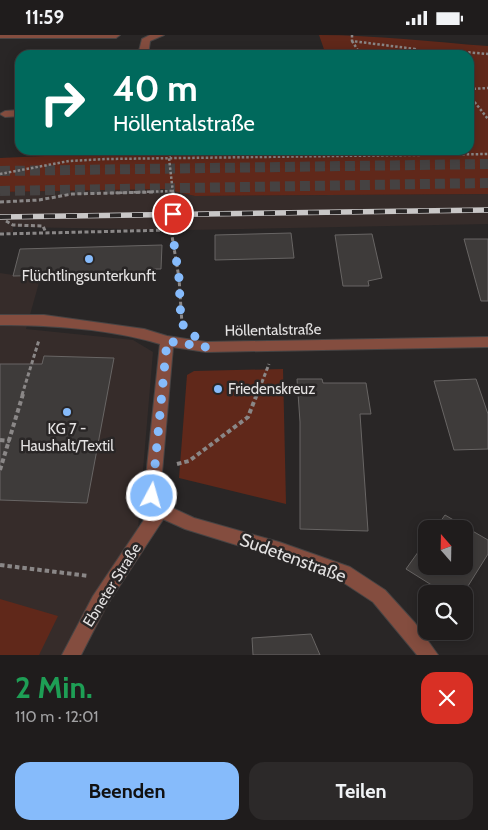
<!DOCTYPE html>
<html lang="de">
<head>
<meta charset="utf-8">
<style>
	:root { --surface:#1f1c1c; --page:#2c2929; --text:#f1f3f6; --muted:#a1a1a3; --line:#3c3a3b; --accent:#86bbfb }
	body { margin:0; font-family:Cabin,sans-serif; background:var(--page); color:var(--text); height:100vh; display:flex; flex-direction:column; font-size:19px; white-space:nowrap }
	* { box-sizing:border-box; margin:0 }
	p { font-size:16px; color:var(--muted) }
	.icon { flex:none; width:28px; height:28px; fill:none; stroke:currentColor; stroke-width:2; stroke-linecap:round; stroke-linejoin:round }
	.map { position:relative; height:620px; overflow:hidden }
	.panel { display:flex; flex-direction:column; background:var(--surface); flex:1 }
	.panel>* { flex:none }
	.banner { position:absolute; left:15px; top:15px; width:459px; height:105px; border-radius:15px; box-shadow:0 2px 12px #0003,0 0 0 1px var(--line); background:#00695c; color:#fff; overflow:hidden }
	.needle { width:32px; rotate:340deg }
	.fabs { position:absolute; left:418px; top:485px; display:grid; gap:10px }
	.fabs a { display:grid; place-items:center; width:55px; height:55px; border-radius:10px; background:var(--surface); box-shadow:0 2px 12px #0003,0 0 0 1px var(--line); font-size:25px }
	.pin { position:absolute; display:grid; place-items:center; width:42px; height:42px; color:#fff; margin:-21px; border:2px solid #fff; border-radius:50%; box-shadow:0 1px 5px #0007 }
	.me { position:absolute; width:55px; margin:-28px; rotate:6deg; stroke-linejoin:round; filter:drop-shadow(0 0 4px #0008) }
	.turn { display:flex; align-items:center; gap:18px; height:105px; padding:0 15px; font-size:22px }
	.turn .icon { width:65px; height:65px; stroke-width:2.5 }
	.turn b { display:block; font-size:35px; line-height:42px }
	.round { display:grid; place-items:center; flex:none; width:52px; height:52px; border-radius:15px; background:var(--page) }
	.head { display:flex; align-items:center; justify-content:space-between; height:85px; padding:0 15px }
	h1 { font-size:30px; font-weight:700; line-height:38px; color:#1e9e55 }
	.primary-button { display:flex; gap:10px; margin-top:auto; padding:10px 15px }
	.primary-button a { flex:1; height:58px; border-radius:15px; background:var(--accent); color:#111; font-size:20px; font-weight:700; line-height:58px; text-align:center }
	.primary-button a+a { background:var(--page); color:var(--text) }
	.status { display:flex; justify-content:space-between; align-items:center; height:35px; padding:0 25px; background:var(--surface); direction:ltr }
	.status svg { height:14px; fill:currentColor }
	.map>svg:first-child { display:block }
	.built { fill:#362c2a }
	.green { fill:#60281a }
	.building { fill:#3e3b3a; stroke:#686564 }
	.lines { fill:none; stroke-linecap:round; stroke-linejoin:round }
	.trunk-tunnel { stroke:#454242; stroke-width:10; stroke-dasharray:10 5; stroke-linecap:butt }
	.service-casing { stroke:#474444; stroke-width:2 }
	.pedestrian-casing { stroke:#474444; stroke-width:2 }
	.minor-casing { stroke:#474444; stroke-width:2 }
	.path-far2 { stroke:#8a8787; stroke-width:2.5; stroke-dasharray:2.5 2; stroke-linecap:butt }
	.path-far1 { stroke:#8a8787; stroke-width:3; stroke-dasharray:4 2.5; stroke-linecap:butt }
	.path { stroke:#8a8787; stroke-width:4; stroke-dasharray:4.5 3; stroke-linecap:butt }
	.service { fill:#844d3f; fill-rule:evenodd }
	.pedestrian { fill:#844d3f; fill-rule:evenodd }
	.minor { fill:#844d3f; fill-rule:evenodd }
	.rail-casing { stroke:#c9c7c7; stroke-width:5.5 }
	.rail { stroke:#292626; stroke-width:4; stroke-dasharray:11; stroke-linecap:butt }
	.route { stroke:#86bbfb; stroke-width:9; stroke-dasharray:0 16.2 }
	.poi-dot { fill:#86bbfb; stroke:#292626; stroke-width:2 }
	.labels { text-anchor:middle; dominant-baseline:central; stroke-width:5; stroke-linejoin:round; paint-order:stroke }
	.poi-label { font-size:15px; fill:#e4e2e2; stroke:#292626 }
	.street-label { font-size:15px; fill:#e4e2e2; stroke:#292626 }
	.near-street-label { font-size:18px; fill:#e4e2e2; stroke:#292626 }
</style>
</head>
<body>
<div class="status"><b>11:59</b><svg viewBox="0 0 49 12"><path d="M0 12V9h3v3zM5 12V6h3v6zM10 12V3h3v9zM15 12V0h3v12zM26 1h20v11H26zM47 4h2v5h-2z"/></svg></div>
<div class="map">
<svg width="488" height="620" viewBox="0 0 488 620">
	<rect width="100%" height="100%" fill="#292626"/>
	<!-- built -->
	<g class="built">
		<path d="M165,154L195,161L488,159V189L189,195L13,192V197H0V157Z"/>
		<path d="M0,238L40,244L26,294L133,305L153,317L136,518L82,620H0Z"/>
	</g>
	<!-- green -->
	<g class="green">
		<path d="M319,0C376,0 432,7 488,11V159L195,161L164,154L0,157V123L179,115H469V20H326Z"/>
		<path d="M283,334L286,469L179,443L187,340L194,336Z"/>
		<path d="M0,564L58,581L39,620H0Z"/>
	</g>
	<!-- building -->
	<g class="building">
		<path d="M291,198L294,223L215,225V200Z"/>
		<path d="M372,199L382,243L368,246L369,251H343L335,200Z"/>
		<path d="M464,204H488V266H481Z"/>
		<path d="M162,210L161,234H152V238L13,241L20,214Z"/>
		<path d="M44,321L114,323L87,468L0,465V329H42Z"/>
		<path d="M297,344H322L323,348H366L371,379H360L368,496L300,494V387Z"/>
		<path d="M476,344L488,379V414L454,415L434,346Z"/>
		<path d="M445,480L488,505V519L463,559H446L406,534L426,506V531H464V494H435Z"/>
		<path d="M311,599L320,620H253L252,603Z"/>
	</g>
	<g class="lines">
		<!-- trunk-tunnel -->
		<g class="trunk-tunnel">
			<path d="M0,136L488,129"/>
			<path d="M0,156L488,148"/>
		</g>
		<!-- service casing -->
		<g class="service-casing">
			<g id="service">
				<path d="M150,0H164L150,6L148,20H138L142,4Z"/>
				<path d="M20,75V81L5,82L0,79L5,76Z"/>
			</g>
		</g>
		<!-- pedestrian casing -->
		<g class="pedestrian-casing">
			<path id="pedestrian" d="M160,468L166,470L168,475L166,480L105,573L81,620H62L93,561L154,470Z"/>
		</g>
		<!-- minor casing -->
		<g class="minor-casing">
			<g id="minor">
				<path d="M0,0H120L116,3H0Z"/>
				<path d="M0,280H44L144,294L167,301L206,307L488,302V312L206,317L173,312L160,460L166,470L194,483L279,507L350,532L385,555L415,588L438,620H417L373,567L338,544L279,523L185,494L154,480L144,461L160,309C111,294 51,290 0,290Z"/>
			</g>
		</g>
		<!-- path-far2 -->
		<g class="path-far2">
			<path d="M352,0V6L415,14L421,20"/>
			<path d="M352,6L361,20"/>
			<path d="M442,20L452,16L488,19"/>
			<path d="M469,54L488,53"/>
			<path d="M469,60L488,84"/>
			<path d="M172,115L169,123L173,158"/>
			<path d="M0,139L69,126L107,124L488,119"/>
			<path d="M111,158L173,156"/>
		</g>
		<!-- path-far1 -->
		<g class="path-far1">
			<path d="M173,157L171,195L179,243L182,289"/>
			<path d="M0,167L39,165L72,159L153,157"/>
			<path d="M6,186L13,190L43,191L46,198"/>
			<path d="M0,199L171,195"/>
			<path d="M22,360L39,305"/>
			<path d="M257,360L269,329"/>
		</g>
		<!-- path -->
		<g class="path">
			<path d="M0,405L10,406"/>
			<path d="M177,429L189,426L248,382L257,359"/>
			<path d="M0,435L23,359"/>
			<path d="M0,530L89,541"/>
		</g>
		<!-- service -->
		<use href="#service" class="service"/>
		<!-- pedestrian -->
		<use href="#pedestrian" class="pedestrian"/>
		<!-- minor -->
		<use href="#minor" class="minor"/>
		<!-- rail casing -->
		<g class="rail-casing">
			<path id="rail" d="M0,182L488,175"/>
		</g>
		<!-- rail -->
		<use href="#rail" class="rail"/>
	</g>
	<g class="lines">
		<!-- route -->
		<path class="route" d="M152,461L167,306L206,312L181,288L179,243L172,195L173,179"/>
	</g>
	<!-- markers -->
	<g class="poi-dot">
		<circle cx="89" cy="224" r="5"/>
		<circle cx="218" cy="354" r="5"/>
		<circle cx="67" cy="377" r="5"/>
	</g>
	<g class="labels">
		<!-- poi labels -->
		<g class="poi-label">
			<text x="89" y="241">Flüchtlingsunterkunft</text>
			<text x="228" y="354" text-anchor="start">Friedenskreuz</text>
			<text x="67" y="394">KG 7 -<tspan x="67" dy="17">Haushalt/Textil</tspan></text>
		</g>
		<!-- street labels -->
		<g class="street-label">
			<text transform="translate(273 295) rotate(-1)">Höllentalstraße</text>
			<text transform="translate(112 550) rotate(-58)">Ebneter Straße</text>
		</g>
		<!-- near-street labels -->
		<g class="near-street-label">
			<text transform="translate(293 523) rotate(20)">Sudetenstraße</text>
		</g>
	</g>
</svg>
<div class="fabs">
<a><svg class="needle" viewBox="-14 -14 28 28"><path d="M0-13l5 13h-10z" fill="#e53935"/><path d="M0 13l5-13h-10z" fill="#a1a1a3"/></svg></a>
<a><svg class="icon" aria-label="search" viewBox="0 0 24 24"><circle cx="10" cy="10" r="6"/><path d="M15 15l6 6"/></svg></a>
</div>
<div class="pin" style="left:173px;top:179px;background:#d93025"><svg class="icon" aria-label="arrive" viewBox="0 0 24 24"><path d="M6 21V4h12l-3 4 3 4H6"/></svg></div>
<svg class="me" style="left:152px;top:461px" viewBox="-20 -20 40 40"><circle r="17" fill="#86bbfb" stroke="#fff" stroke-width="3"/><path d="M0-11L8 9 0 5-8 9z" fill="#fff"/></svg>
<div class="banner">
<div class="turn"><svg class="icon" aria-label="right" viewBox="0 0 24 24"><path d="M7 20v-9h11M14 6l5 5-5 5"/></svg><div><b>40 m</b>Höllentalstraße</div></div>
</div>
</div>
<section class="panel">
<div class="head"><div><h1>2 Min.</h1><p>110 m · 12:01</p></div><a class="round" style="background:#d93025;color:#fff"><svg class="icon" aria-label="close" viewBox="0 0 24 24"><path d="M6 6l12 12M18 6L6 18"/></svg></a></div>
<div class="primary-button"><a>Beenden</a><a>Teilen</a></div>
</section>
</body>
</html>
